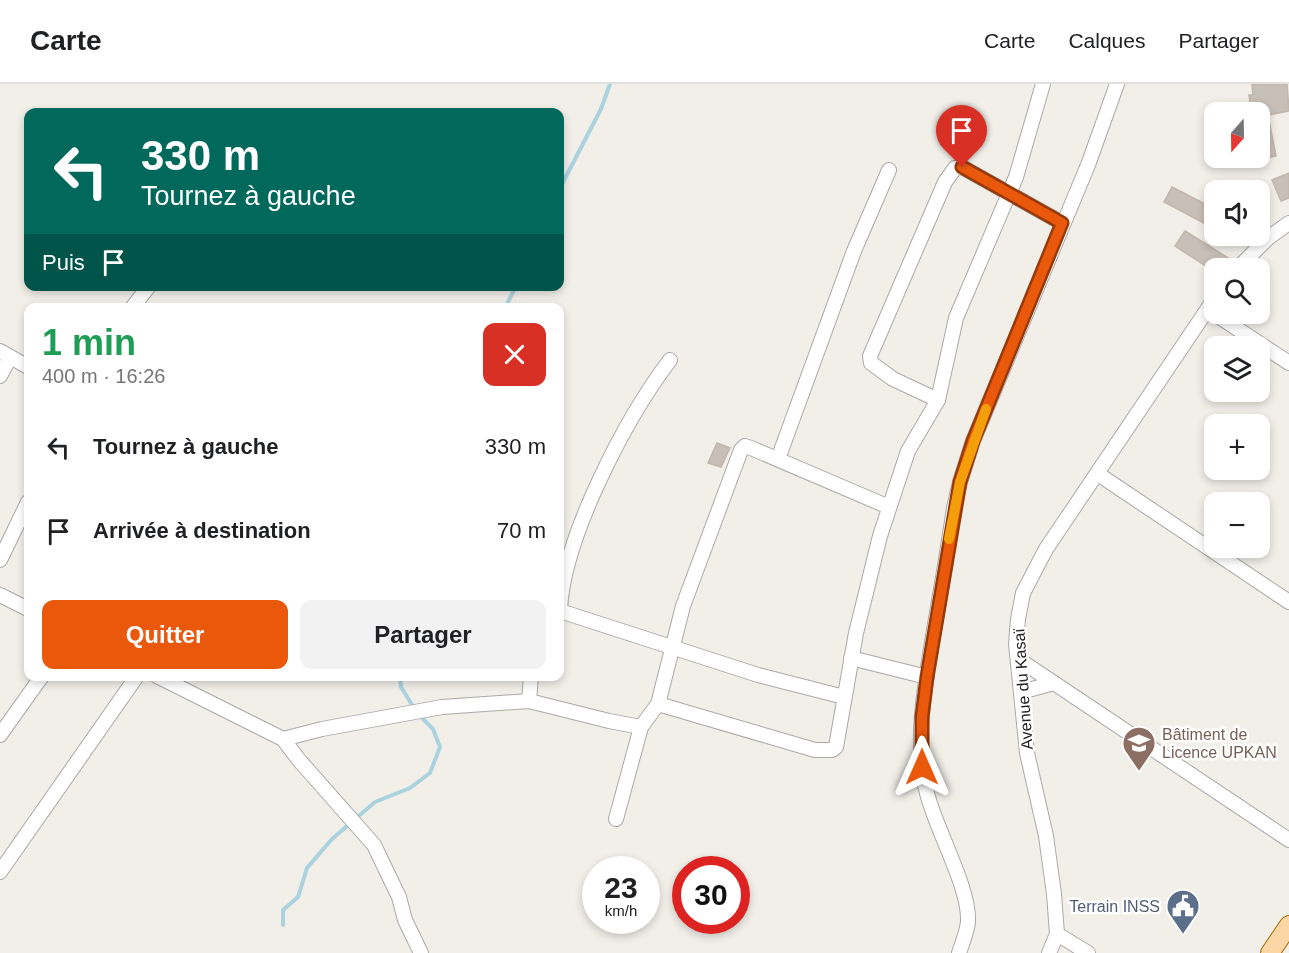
<!DOCTYPE html>
<html lang="fr">
<head>
<meta charset="utf-8">
<style>
	:root { --surface:#fff; --page:#f2f2f2; --text:#202124; --muted:#757577; --line:#e0e0e0; --accent:#ea580c }
	body { margin:0; font-family:Helvetica,sans-serif; background:var(--page); color:var(--text); height:100vh; display:flex; flex-direction:column; font-size:22px; white-space:nowrap }
	* { box-sizing:border-box; margin:0 }
	p { font-size:20px; color:var(--muted) }
	.icon { flex:none; width:33px; height:33px; fill:none; stroke:currentColor; stroke-width:2; stroke-linecap:round; stroke-linejoin:round }
	.map { position:relative; flex:1; overflow:hidden }
	.details { position:absolute; left:24px; top:219px; width:540px; height:378px; display:flex; flex-direction:column; background:var(--surface); border-radius:12px; box-shadow:0 3px 9px #0003 }
	.details>* { flex:none }
	.top-card { position:absolute; left:24px; top:24px; width:540px; height:183px; border-radius:12px; box-shadow:0 3px 9px #0003; background:#00695c; color:#fff; overflow:hidden }
	.needle { width:39px; rotate:200deg }
	.controls { position:absolute; left:1204px; top:18px; display:grid; gap:12px }
	.controls a { display:grid; place-items:center; width:66px; height:66px; border-radius:12px; background:var(--surface); box-shadow:0 3px 9px #0003; font-size:30px }
	.speed { position:absolute; left:582px; top:772px; display:flex; gap:12px; font-size:30px; font-weight:700; text-align:center }
	.speed>* { display:grid; place-content:center; width:78px; height:78px; border-radius:50%; background:var(--surface); box-shadow:0 3px 9px #0003; line-height:1 }
	.speed small { font-size:15px; font-weight:400 }
	.speed .limit { border:9px solid #d22; background:#fff; color:#111 }
	.pin { position:absolute; display:grid; place-items:center; width:51px; height:51px; color:#fff; margin:-62px -26px; border-radius:50% 50% 50% 0; rotate:-45deg; box-shadow:0 0 6px #0007 }
	.pin .icon { rotate:45deg }
	.me { position:absolute; width:66px; margin:-33px; rotate:0deg; stroke-linejoin:round; filter:drop-shadow(0 0 4px #0008) }
	.turn { display:flex; align-items:center; gap:21px; height:126px; padding:0 18px; font-size:27px }
	.turn .icon { width:78px; height:78px; stroke-width:2.5 }
	.turn b { display:block; font-size:42px; line-height:51px }
	.then { display:flex; align-items:center; height:57px; padding:0 18px; background:#0003; gap:12px; font-size:22px }
	.round { display:grid; place-items:center; flex:none; width:63px; height:63px; border-radius:12px; background:var(--page) }
	.headline { display:flex; align-items:center; justify-content:space-between; height:102px; padding:0 18px }
	h1 { font-size:36px; font-weight:700; line-height:45px; color:#1e9e55 }
	.cta { display:flex; gap:12px; margin-top:auto; padding:12px 18px }
	.cta a { flex:1; height:69px; border-radius:12px; background:var(--accent); color:#fff; font-size:24px; font-weight:700; line-height:69px; text-align:center }
	.cta a+a { background:var(--page); color:var(--text) }
	ul { padding:0; list-style:none }
	li { display:flex; align-items:center; gap:18px; height:84px; padding:0 18px }
	li div { flex:1 }
	li b { display:block; font-size:22px }
	li em { font-style:normal }
	header { display:flex; align-items:center; gap:36px; box-sizing:border-box; height:84px; padding:0 30px; background:var(--surface); border-bottom:2px solid var(--line) }
	header strong { font-size:28px }
	nav { display:flex; gap:33px; margin-inline-start:auto; font-size:21px }
	.map>svg:first-child { display:block }
	.lines { fill:none; stroke-linecap:round; stroke-linejoin:round }
	.stream { stroke:#aad3df; stroke-width:4 }
	.building { fill:#c7bfb8; stroke:#c4b6ab; stroke-width:1.5 }
	.minor-casing { stroke:#a9a9a9; stroke-width:16 }
	.major-casing { stroke:#a06b00; stroke-width:20 }
	.minor { stroke:#fff; stroke-width:14 }
	.major { stroke:#fcd6a4; stroke-width:18 }
	.route-casing { stroke:#983908; stroke-width:15 }
	.route { stroke:#ea580c; stroke-width:10 }
	.slow { stroke:#f59e0b; stroke-width:10 }
	.labels { text-anchor:middle; dominant-baseline:central; stroke-width:5; stroke-linejoin:round; paint-order:stroke }
	.street-label { font-size:16px; fill:#222; stroke:#fff }
	.education-label { font-size:16px; fill:#785e54; stroke:#fff; text-anchor:start }
	.service-label { font-size:16px; fill:#4e5e75; stroke:#fff; text-anchor:end }
</style>
</head>
<body>
<header>
<strong>Carte</strong>
<nav><a>Carte</a><a>Calques</a><a>Partager</a></nav>
</header>
<div class="map">
<svg width="1289" height="869" viewBox="0 0 1289 869">
	<rect width="100%" height="100%" fill="#f2efe9"/>
	<g class="lines">
		<!-- stream -->
		<g class="stream">
			<path d="M560,104L601,25L610,0"/>
			<path d="M505,224L516,202"/>
			<path d="M400,592L401,603L414,624"/>
			<path d="M283,841V826L298,813L307,784L332,755L375,718L410,704L430,689L440,663L433,645L418,630"/>
		</g>
	</g>
	<!-- building -->
	<g class="building">
		<path d="M1252,0H1287L1289,27L1268,31L1276,72L1260,75V28H1251L1249,11H1253Z"/>
		<path d="M1289,89V114L1281,117L1272,96Z"/>
		<path d="M1172,103L1205,120L1207,117L1215,122V145L1164,118Z"/>
		<path d="M1185,147L1230,175L1225,184H1215V188L1175,162Z"/>
		<path d="M717,359L730,364L721,383L708,379Z"/>
	</g>
	<g class="lines">
		<!-- minor casing -->
		<g class="minor-casing">
			<g id="minor">
				<path d="M1238,184L1268,154L1289,139"/>
				<path d="M132,224L149,202"/>
				<path d="M1215,230L1289,279"/>
				<path d="M0,267L28,283"/>
				<path d="M0,292L10,273"/>
				<path d="M938,316L893,295L871,279L870,272L945,98L955,84L962,83L1062,139"/>
				<path d="M778,375L854,167L889,86"/>
				<path d="M1098,390L1289,518"/>
				<path d="M0,476L28,418"/>
				<path d="M0,511L28,525"/>
				<path d="M560,525C564,452 626,334 670,276"/>
				<path d="M560,527L758,591L844,613"/>
				<path d="M851,574L927,593"/>
				<path d="M1018,575L1289,756"/>
				<path d="M157,592L283,655L299,676L374,761L399,813L405,836L421,869"/>
				<path d="M1021,608L1054,599"/>
				<path d="M529,617L531,592"/>
				<path d="M658,620L815,666H832L836,663L856,549L880,452L908,367L938,316L956,234L1016,93L1043,0"/>
				<path d="M0,651L42,592"/>
				<path d="M283,655L322,645L442,623L529,617L609,637L641,643"/>
				<path d="M616,735L641,643L658,620L683,522L741,366L745,362L751,364L889,423"/>
				<path d="M0,788L137,592"/>
				<path d="M1057,850L1088,869"/>
				<path d="M959,869C962,860 967,848 968,838C970,804 936,746 927,709C913,657 926,598 934,546C941,506 948,465 954,424L960,398L973,357L1088,81L1117,0"/>
				<path d="M1049,869L1057,850L1054,810L1046,752L1027,669L1016,560L1018,535L1023,509L1046,465L1215,214"/>
			</g>
		</g>
		<!-- major casing -->
		<g class="major-casing">
			<path id="major" d="M1270,869L1289,841"/>
		</g>
		<!-- minor -->
		<use href="#minor" class="minor"/>
		<!-- major -->
		<use href="#major" class="major"/>
	</g>
	<g class="lines">
		<!-- route casing -->
		<g class="route-casing">
			<path id="route" d="M922,683V633L927,593L960,398L973,357L1062,139L962,83"/>
		</g>
		<!-- route -->
		<use href="#route" class="route"/>
		<!-- slow -->
		<path class="slow" d="M949,455L960,398L986,325"/>
	</g>
	<!-- icons -->
	<defs>
		<g id="university-pin" transform="scale(1.725)"><path d="M0 17L-7.5 6A9.5 9.5 0 1 1 7.5 6Z" fill="#8d6e63" stroke="#fff"/><path d="M0-5L7-2L0 1L-7-2ZM-4 1L0 2.5L4 1V4Q0 6-4 4Z" fill="#fff"/></g>
		<g id="civic-pin" transform="scale(1.725)"><path d="M0 17L-7.5 6A9.5 9.5 0 1 1 7.5 6Z" fill="#5c6f8a" stroke="#fff"/><path d="M-.6-6.5H3V-4.5H.6V-3L4-1V1h2V6H-6V1h2V-1L-.6-3ZM-1.2 2.5V6h2.4V2.5Z" fill="#fff"/></g>
	</defs>
	<g fill-rule="evenodd">
		<use href="#university-pin" x="1139" y="659"/>
		<use href="#civic-pin" x="1183" y="822"/>
	</g>
	<g class="labels">
		<!-- street labels -->
		<g class="street-label">
			<text transform="translate(1023 605) rotate(-94)">Avenue du Kasaï</text>
		</g>
		<!-- education labels -->
		<g class="education-label">
			<text x="1162" y="650">Bâtiment de<tspan x="1162" dy="18">Licence UPKAN</tspan></text>
		</g>
		<!-- service labels -->
		<g class="service-label">
			<text x="1160" y="822">Terrain INSS</text>
		</g>
	</g>
</svg>
<div class="controls">
<a><svg class="needle" viewBox="-14 -14 28 28"><path d="M0-13l5 13h-10z" fill="#e53935"/><path d="M0 13l5-13h-10z" fill="#757577"/></svg></a>
<a><svg class="icon" aria-label="sound" viewBox="0 0 24 24"><path d="M4 9h4l5-4v14l-5-4H4zM17 9q2 3 0 6"/></svg></a>
<a><svg class="icon" aria-label="search" viewBox="0 0 24 24"><circle cx="10" cy="10" r="6"/><path d="M15 15l6 6"/></svg></a>
<a><svg class="icon" aria-label="layers" viewBox="0 0 24 24"><path d="M12 4l9 5-9 5-9-5zM3 14l9 5 9-5"/></svg></a>
<a>+</a>
<a>−</a>
</div>
<div class="speed"><div>23<small>km/h</small></div><div class="limit">30</div></div>
<div class="pin" style="left:962px;top:83px;background:#d93025"><svg class="icon" aria-label="arrive" viewBox="0 0 24 24"><path d="M6 21V4h12l-3 4 3 4H6"/></svg></div>
<svg class="me" style="left:922px;top:683px" viewBox="-20 -20 40 40"><path d="M0-17L14 15 0 8-14 15z" fill="#ea580c" stroke="#fff" stroke-width="4"/></svg>
<div class="top-card">
<div class="turn"><svg class="icon" aria-label="left" viewBox="0 0 24 24"><path d="M17 20v-9H6M10 6l-5 5 5 5"/></svg><div><b>330 m</b>Tournez à gauche</div></div>
<div class="then">Puis<svg class="icon" aria-label="arrive" viewBox="0 0 24 24"><path d="M6 21V4h12l-3 4 3 4H6"/></svg></div>
</div>
<section class="details">
<div class="headline"><div><h1>1 min</h1><p>400 m · 16:26</p></div><a class="round" style="background:#d93025;color:#fff"><svg class="icon" aria-label="close" viewBox="0 0 24 24"><path d="M6 6l12 12M18 6L6 18"/></svg></a></div>
<ul>
<li><svg class="icon" aria-label="left" viewBox="0 0 24 24"><path d="M17 20v-9H6M10 6l-5 5 5 5"/></svg><div><b>Tournez à gauche</b></div><em>330 m</em></li>
<li><svg class="icon" aria-label="arrive" viewBox="0 0 24 24"><path d="M6 21V4h12l-3 4 3 4H6"/></svg><div><b>Arrivée à destination</b></div><em>70 m</em></li>
</ul>
<div class="cta"><a>Quitter</a><a>Partager</a></div>
</section>
</div>
</body>
</html>
